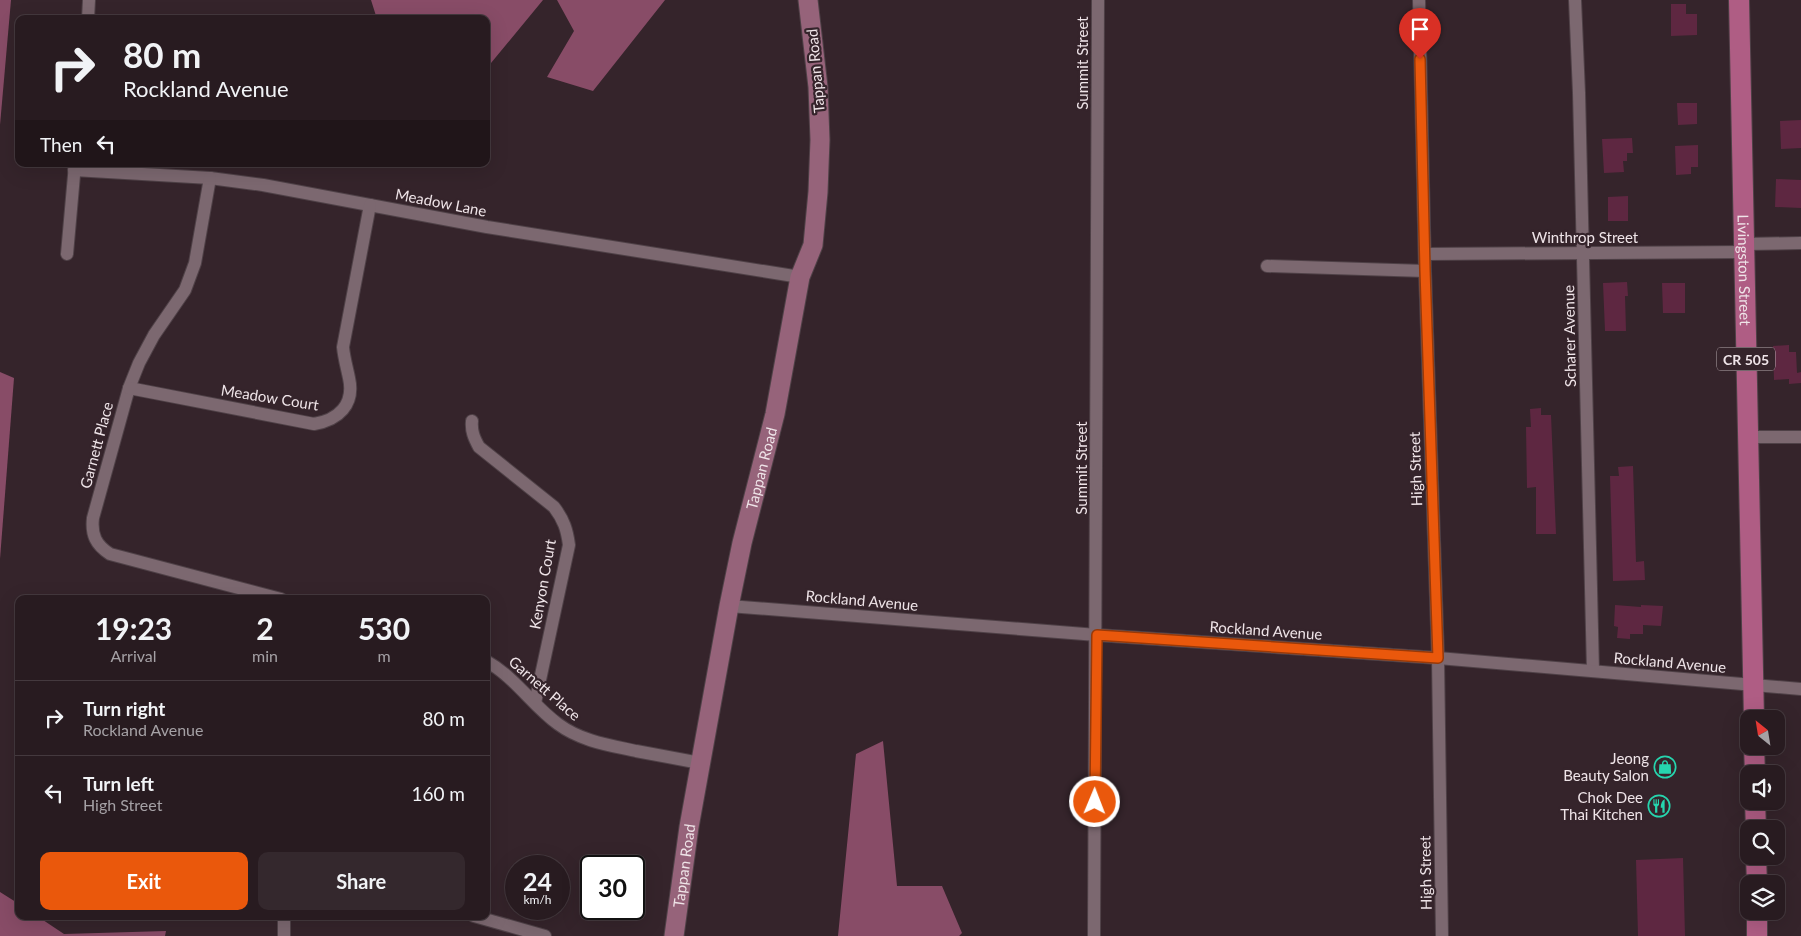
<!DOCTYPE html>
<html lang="en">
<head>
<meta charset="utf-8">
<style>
	:root { --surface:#281b20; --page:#34282d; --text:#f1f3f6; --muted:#a5a1a5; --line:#44393e; --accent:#ea580c }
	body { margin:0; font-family:Lato,sans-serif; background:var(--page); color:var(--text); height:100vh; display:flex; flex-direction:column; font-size:19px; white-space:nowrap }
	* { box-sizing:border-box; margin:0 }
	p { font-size:16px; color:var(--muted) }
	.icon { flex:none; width:28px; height:28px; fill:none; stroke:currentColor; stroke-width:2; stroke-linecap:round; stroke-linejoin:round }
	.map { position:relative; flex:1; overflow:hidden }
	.side { position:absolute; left:15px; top:595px; width:475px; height:325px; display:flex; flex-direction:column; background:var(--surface); border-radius:10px; box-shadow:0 5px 20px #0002,0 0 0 1px var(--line) }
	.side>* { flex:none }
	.guide { position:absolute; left:15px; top:15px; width:475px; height:152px; border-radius:10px; box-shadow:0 5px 20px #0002,0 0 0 1px var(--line); background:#281b20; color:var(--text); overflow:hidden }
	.needle { width:32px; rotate:330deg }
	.controls { position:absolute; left:1740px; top:710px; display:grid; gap:10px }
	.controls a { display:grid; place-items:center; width:45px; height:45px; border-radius:10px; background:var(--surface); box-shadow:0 5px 20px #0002,0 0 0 1px var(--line); font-size:25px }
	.speed { position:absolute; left:505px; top:855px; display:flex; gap:10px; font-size:25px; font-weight:700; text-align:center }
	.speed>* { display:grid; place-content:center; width:65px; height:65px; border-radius:50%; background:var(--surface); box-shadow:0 5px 20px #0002,0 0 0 1px var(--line); line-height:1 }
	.speed small { font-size:12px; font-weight:400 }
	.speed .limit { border:2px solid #111; border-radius:8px; background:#fff; color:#111 }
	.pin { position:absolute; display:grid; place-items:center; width:42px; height:42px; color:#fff; margin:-51px -21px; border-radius:50% 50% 50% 0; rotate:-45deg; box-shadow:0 0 5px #0007 }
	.pin .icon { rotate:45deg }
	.me { position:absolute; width:55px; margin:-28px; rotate:1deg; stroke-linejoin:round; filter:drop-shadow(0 0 4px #0008) }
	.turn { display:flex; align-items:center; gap:18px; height:105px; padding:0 25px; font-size:22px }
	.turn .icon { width:65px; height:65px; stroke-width:2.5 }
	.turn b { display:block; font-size:35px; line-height:42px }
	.then { display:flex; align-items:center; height:48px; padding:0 25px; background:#0003; gap:10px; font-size:19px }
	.eta { display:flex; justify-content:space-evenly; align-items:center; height:85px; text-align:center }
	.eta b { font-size:30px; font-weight:700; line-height:35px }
	.cta { display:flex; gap:10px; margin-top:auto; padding:10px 25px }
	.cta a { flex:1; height:58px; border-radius:10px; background:var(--accent); color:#fff; font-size:20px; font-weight:700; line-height:58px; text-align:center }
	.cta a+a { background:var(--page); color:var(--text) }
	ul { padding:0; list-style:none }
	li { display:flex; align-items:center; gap:15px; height:75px; padding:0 25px; border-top:1px solid var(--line) }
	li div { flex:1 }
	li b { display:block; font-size:19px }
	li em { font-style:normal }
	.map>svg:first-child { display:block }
	.forest { fill:#884c67 }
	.building { fill:#5e2741 }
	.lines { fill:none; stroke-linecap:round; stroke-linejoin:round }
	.street-casing { stroke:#4f4147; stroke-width:14 }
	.secondary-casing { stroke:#4f4147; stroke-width:21 }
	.primary-casing { stroke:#4f4147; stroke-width:22 }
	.street { stroke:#7c6870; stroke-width:12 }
	.secondary { stroke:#96637a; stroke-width:19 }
	.primary { stroke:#af5d84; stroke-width:20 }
	.route-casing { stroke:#983908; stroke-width:12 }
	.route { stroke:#ea580c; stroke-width:9 }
	.labels { text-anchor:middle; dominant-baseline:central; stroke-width:4.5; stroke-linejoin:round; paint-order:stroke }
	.shield { fill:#35242b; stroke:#b7aaaf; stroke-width:1 }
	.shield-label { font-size:14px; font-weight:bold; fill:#efe4e8 }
	.street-label { font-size:15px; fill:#efe4e8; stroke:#35242b }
	.poi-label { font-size:15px; fill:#efe4e8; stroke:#35242b; text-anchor:end }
</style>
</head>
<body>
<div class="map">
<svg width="1801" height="936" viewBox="0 0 1801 936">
	<rect width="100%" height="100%" fill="#35242b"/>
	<!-- forest -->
	<g class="forest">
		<path d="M0,0H11L0,125Z"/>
		<path d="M371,0H543L491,63L486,46V19H377Z"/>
		<path d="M557,0H665L593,91L547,77L574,31Z"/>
		<path d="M0,372L14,378L0,559Z"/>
		<path d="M883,741L897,886H942L962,933L959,936H838L856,754Z"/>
		<path d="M0,892L19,904V916H37L64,934L166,931L165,936H0Z"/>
	</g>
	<!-- building -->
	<g class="building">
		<path d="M1671,4H1686V14H1697V35L1671,36Z"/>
		<path d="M1677,103H1697V124L1678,125Z"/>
		<path d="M1801,120V148L1781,149L1780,121Z"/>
		<path d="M1632,138L1633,153H1627V161H1623L1624,172L1604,173L1602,139Z"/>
		<path d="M1698,145V167H1691V174L1676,175L1675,146Z"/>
		<path d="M1776,179L1801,180V208L1775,207Z"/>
		<path d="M1628,196V221H1608V197Z"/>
		<path d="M1627,282L1628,296H1625L1626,331H1605L1603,283Z"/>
		<path d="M1662,283H1685V313H1663Z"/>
		<path d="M1789,345V352H1796L1797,373L1801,372V383L1789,384V379L1774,380L1773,346Z"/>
		<path d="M1541,408V415H1551L1556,534H1536V487L1527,488L1526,427H1531L1530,409Z"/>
		<path d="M1633,466L1636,562L1644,561L1645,580L1613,581L1610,476H1619L1618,467Z"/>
		<path d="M1615,605L1641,607V605L1663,606L1661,626L1643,625V634H1630V639L1617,638L1618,627L1614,626Z"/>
		<path d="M1683,858L1685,936H1638L1636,860Z"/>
	</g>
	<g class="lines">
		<!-- street casing -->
		<g class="street-casing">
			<g id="street">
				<path d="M1419,0L1425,271L1438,658L1442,936"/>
				<path d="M1575,0L1579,93L1593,671"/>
				<path d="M88,19L89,0"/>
				<path d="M74,170L210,178L263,185L487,227L800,277"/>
				<path d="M210,178L195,263L185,290L154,335L139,363L129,388L93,518C91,535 96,545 110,554L281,599"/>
				<path d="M1745,244L1801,243"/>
				<path d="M67,254L75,164"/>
				<path d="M1425,254L1745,252"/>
				<path d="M1267,266L1425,271"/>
				<path d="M129,388L314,424C338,420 355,405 349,378C347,368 344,358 343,347L370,205"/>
				<path d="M472,421C471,431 474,438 479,447L554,507C564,520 567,530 569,545L535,703"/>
				<path d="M1747,437H1801"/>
				<path d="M729,606L1097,635L1438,658L1801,689"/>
				<path d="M486,661C515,677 532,705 558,724C581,741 608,745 636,751C658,755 679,759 700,763"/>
				<path d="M474,916L545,936"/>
				<path d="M284,936V916"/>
				<path d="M1094,936L1098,0"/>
			</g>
		</g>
		<!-- secondary casing -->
		<g class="secondary-casing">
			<g id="secondary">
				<path id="s1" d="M674,936L689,827L729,606L742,543L775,414L800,277L813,245L818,192L820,140L818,87L808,0"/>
			</g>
		</g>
		<!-- primary casing -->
		<g class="primary-casing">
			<g id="primary">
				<path id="s2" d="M1739,0L1754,719"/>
				<path d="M1754,746L1755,774"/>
				<path d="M1755,801L1756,829"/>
				<path d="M1756,856L1757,884"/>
				<path d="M1757,911V936"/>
			</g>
		</g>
		<!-- street -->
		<use href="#street" class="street"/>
		<!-- secondary -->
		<use href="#secondary" class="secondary"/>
		<!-- primary -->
		<use href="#primary" class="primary"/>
	</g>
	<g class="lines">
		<!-- route casing -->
		<g class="route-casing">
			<path id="route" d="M1095,802L1097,635L1438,658L1425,270L1420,59"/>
		</g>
		<!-- route -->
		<use href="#route" class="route"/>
	</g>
	<!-- icons -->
	<defs>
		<g id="shop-ring" transform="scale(1.125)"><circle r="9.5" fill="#35242b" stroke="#26d5ae" stroke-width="1.5"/><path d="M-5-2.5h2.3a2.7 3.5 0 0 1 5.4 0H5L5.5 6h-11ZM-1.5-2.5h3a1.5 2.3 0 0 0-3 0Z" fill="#26d5ae"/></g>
		<g id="restaurant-ring" transform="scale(1.125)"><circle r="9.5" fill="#35242b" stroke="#26d5ae" stroke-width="1.5"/><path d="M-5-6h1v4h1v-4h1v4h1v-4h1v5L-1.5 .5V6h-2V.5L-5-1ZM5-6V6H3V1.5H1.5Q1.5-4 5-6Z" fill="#26d5ae"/></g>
	</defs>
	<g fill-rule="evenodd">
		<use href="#shop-ring" x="1665" y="767"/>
		<use href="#restaurant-ring" x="1659" y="806"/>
	</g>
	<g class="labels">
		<!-- shield labels -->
		<rect class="shield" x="1717" y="347.5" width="58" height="23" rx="4"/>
		<g class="shield-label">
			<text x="1746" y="359">CR 505</text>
		</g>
		<!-- street labels -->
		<g class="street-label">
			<text transform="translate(1082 63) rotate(-90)">Summit Street</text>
			<text transform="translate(815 71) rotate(-95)">Tappan Road</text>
			<text transform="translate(441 202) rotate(11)">Meadow Lane</text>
			<text x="1585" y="237">Winthrop Street</text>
			<text stroke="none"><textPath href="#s2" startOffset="270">Livingston Street</textPath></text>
			<text transform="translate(1569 336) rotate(-91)">Scharer Avenue</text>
			<text transform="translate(270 397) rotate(9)">Meadow Court</text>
			<text transform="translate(96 445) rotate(-75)">Garnett Place</text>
			<text stroke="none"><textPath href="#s1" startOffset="476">Tappan Road</textPath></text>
			<text transform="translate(1081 468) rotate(-90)">Summit Street</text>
			<text transform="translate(1415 469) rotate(-92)">High Street</text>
			<text transform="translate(542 584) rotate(-80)">Kenyon Court</text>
			<text transform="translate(862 600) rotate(5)">Rockland Avenue</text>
			<text transform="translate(1266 630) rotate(4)">Rockland Avenue</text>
			<text transform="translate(1670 662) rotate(5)">Rockland Avenue</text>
			<text transform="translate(545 688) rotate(41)">Garnett Place</text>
			<text stroke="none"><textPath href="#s1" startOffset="71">Tappan Road</textPath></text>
			<text transform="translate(1425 873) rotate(-91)">High Street</text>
		</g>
		<!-- poi labels -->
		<g class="poi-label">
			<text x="1649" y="758">Jeong<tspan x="1649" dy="17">Beauty Salon</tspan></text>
			<text x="1643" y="797">Chok Dee<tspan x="1643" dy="17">Thai Kitchen</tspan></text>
		</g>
	</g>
</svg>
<div class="controls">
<a><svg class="needle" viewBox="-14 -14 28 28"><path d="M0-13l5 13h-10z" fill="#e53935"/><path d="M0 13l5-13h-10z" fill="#a5a1a5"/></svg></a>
<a><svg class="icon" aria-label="sound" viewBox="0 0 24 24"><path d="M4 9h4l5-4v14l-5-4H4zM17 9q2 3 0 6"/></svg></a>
<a><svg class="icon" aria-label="search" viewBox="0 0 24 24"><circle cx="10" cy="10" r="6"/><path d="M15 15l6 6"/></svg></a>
<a><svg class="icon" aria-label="layers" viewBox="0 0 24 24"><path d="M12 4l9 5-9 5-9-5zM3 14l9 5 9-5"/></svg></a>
</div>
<div class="speed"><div>24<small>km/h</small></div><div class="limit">30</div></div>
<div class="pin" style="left:1420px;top:59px;background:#d93025"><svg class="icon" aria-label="arrive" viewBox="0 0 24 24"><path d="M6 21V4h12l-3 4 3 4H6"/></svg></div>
<svg class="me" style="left:1095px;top:802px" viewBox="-20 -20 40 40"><circle r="17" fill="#ea580c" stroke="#fff" stroke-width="3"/><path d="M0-11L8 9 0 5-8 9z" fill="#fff"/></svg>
<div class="guide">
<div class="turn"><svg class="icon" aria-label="right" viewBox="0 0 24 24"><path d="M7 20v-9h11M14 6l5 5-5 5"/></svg><div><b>80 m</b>Rockland Avenue</div></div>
<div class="then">Then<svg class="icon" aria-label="left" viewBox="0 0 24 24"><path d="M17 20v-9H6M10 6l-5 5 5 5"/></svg></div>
</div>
<section class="side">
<div class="eta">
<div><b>19:23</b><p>Arrival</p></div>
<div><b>2</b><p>min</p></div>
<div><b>530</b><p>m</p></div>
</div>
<ul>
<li><svg class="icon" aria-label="right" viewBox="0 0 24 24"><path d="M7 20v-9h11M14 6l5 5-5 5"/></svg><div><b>Turn right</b><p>Rockland Avenue</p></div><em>80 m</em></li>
<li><svg class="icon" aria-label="left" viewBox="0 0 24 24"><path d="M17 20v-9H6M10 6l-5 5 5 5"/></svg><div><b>Turn left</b><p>High Street</p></div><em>160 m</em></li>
</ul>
<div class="cta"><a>Exit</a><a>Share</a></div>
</section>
</div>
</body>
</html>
